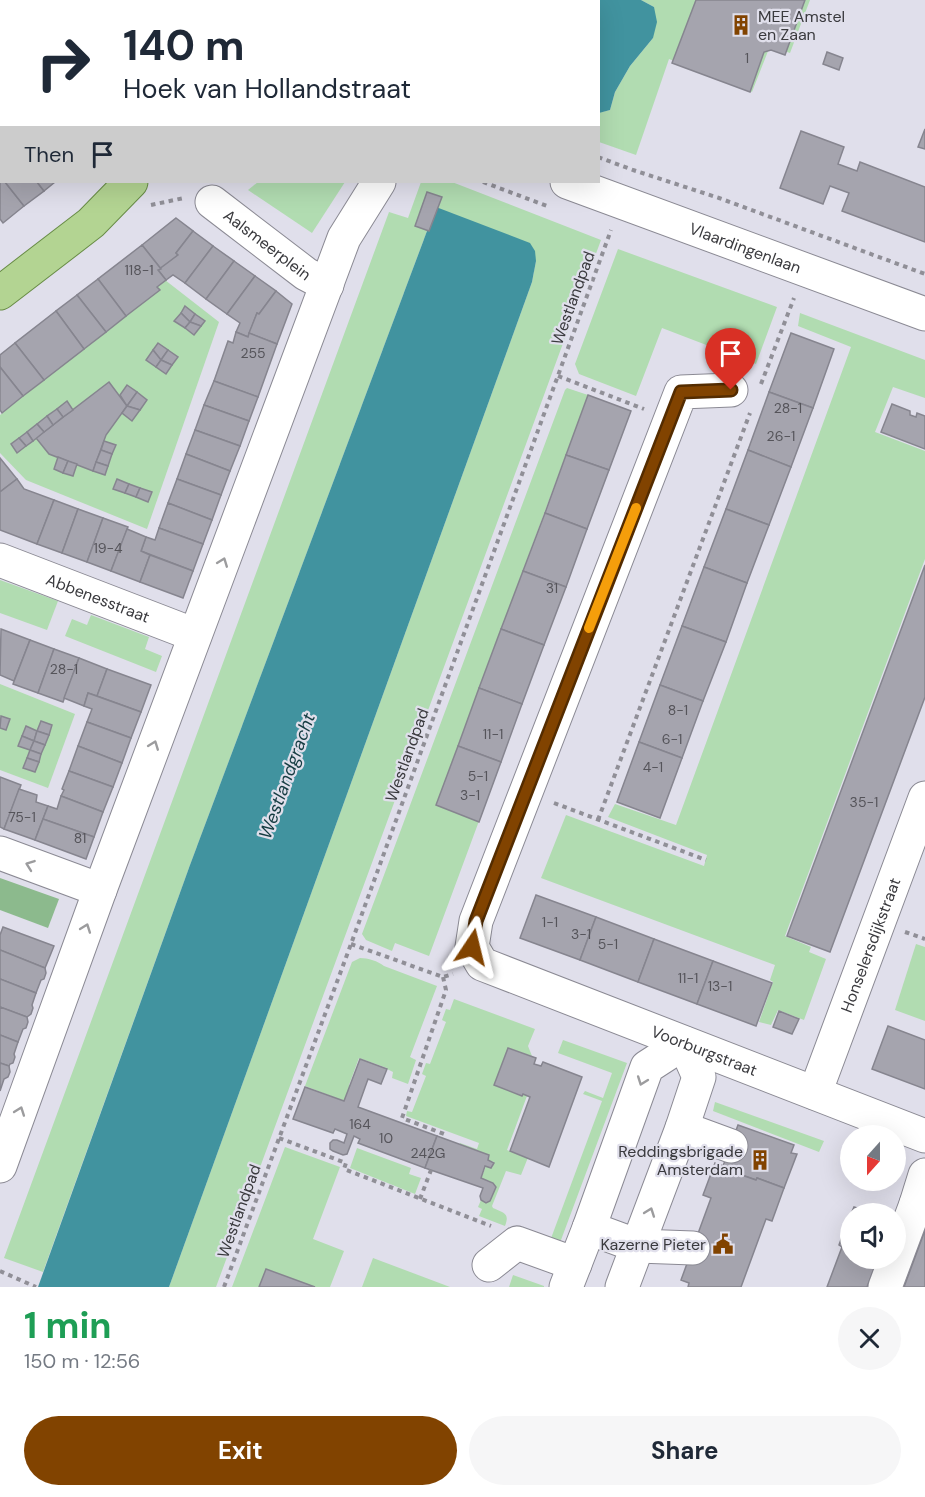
<!DOCTYPE html>
<html lang="en">
<head>
<meta charset="utf-8">
<style>
	:root { --surface:#fff; --page:#f6f6f7; --text:#1f2937; --muted:#747a83; --accent:#814300 }
	body { margin:0; font-family:"DM Sans",sans-serif; background:var(--page); color:var(--text); height:100vh; display:flex; flex-direction:column; font-size:22px; white-space:nowrap }
	* { box-sizing:border-box; margin:0 }
	p { font-size:20px; color:var(--muted) }
	.icon { flex:none; width:33px; height:33px; fill:none; stroke:currentColor; stroke-width:2; stroke-linecap:round; stroke-linejoin:round }
	.map { position:relative; height:1287px; overflow:hidden }
	.panel { display:flex; flex-direction:column; background:var(--surface); flex:1 }
	.panel>* { flex:none }
	.hud { position:absolute; left:0px; top:0px; width:600px; height:183px; box-shadow:0 6px 24px #0002; background:#fff; color:var(--text); overflow:hidden }
	.needle { width:39px; rotate:201deg }
	.fabs { position:absolute; left:840px; top:1125px; display:grid; gap:12px }
	.fabs a { display:grid; place-items:center; width:66px; height:66px; border-radius:50%; background:var(--surface); box-shadow:0 6px 24px #0002; font-size:30px }
	.pin { position:absolute; display:grid; place-items:center; width:51px; height:51px; color:#fff; margin:-62px -26px; border-radius:50% 50% 50% 0; rotate:-45deg; box-shadow:0 0 6px #0007 }
	.pin .icon { rotate:45deg }
	.me { position:absolute; width:66px; margin:-33px; rotate:10deg; stroke-linejoin:round; filter:drop-shadow(0 0 4px #0008) }
	.turn { display:flex; align-items:center; gap:21px; height:126px; padding:0 24px; font-size:27px }
	.turn .icon { width:78px; height:78px; stroke-width:2.5 }
	.turn b { display:block; font-size:42px; line-height:51px }
	.then { display:flex; align-items:center; height:57px; padding:0 24px; background:#0003; gap:12px; font-size:22px }
	.round { display:grid; place-items:center; flex:none; width:63px; height:63px; border-radius:32px; background:var(--page) }
	.headline { display:flex; align-items:center; justify-content:space-between; height:102px; padding:0 24px }
	h1 { font-size:36px; font-weight:700; line-height:45px; color:#1e9e55 }
	.action { display:flex; gap:12px; margin-top:auto; padding:12px 24px }
	.action a { flex:1; height:69px; border-radius:36px; background:var(--accent); color:#fff; font-size:24px; font-weight:700; line-height:69px; text-align:center }
	.action a+a { background:var(--page); color:var(--text) }
	.map>svg:first-child { display:block }
	.green { fill:#b1dcb1 }
	.forest { fill:#8cba8d }
	.water { fill:#41939f }
	.building { fill:#a5a4ae; stroke:#86858f; stroke-width:1.5 }
	.lines { fill:none; stroke-linecap:round; stroke-linejoin:round }
	.minor-casing { stroke:#8b8a94; stroke-width:35 }
	.major-casing { stroke:#688c46; stroke-width:35 }
	.path { stroke:#908f97; stroke-width:4; stroke-dasharray:4.5 4.5; stroke-linecap:butt }
	.minor { stroke:#fff; stroke-width:33 }
	.major { stroke:#b3d492; stroke-width:33 }
	.oneway { stroke:#9c9c9e }
	.route-casing { stroke:#542c00; stroke-width:15 }
	.route { stroke:#814300; stroke-width:10 }
	.slow { stroke:#f59e0b; stroke-width:10 }
	.labels { text-anchor:middle; dominant-baseline:central; stroke-width:4.5; stroke-linejoin:round; paint-order:stroke }
	.number-label { font-size:14px; fill:#55545a }
	.poi-label { font-size:16px; fill:#3a3a3e; stroke:#e0dfeb; text-anchor:end }
	.street-label { font-size:16px; fill:#3a3a3e; stroke:#e0dfeb }
	.water-label { font-size:18px; font-style:italic; fill:#153c42; stroke:#e0dfeb }
</style>
</head>
<body>
<div class="map">
<svg width="925" height="1287" viewBox="0 0 925 1287">
	<rect width="100%" height="100%" fill="#e0dfeb"/>
	<!-- green -->
	<g class="green">
		<path d="M641,0H810L790,53L770,46L752,92L669,59L636,155L599,142L598,113L610,110L615,92L630,66L653,38L654,7Z"/>
		<path d="M258,182H345L312,233L248,190Z"/>
		<path d="M421,182H452L601,240L216,1287H169L532,282L536,261L436,207L190,865L43,1272L4,1258L389,212L408,218Z"/>
		<path d="M618,249L777,307L756,364L662,328L636,396L579,374L575,364Z"/>
		<path d="M165,280L219,322L147,529L26,480L0,453V415Z"/>
		<path d="M800,313L925,360V398L893,387L875,432L925,451V559L785,936L811,947L809,952L826,959L804,1020L778,1010L771,1025L759,1022L773,982L770,980L775,965L541,878L566,815L704,866L707,855L608,817L615,804L676,825L851,347L798,326Z"/>
		<path d="M567,388L588,395L436,805L479,821L429,956L395,943L392,951L366,940L362,934L565,390Z"/>
		<path d="M0,580L58,601L47,630L0,613Z"/>
		<path d="M91,615L149,637L145,649L162,656L156,672L65,636L72,619L87,625Z"/>
		<path d="M0,684L75,714L48,788L0,770Z"/>
		<path d="M916,944L925,947V1021L895,1010Z"/>
		<path d="M360,958C368,958 378,961 384,966L437,986L410,1057L416,1060L408,1084L392,1078L393,1072L387,1069V1068L359,1058L349,1085L350,1086L344,1101L305,1086L352,962Z"/>
		<path d="M454,999L535,1029L528,1046L532,1056L508,1048L494,1085L522,1096L523,1094L527,1096L507,1150L528,1158L527,1160L521,1175L506,1171L492,1206L493,1208C504,1213 510,1213 505,1226L479,1216L482,1209L478,1207L481,1200L486,1203L490,1201L496,1187L493,1183L487,1180L483,1188L478,1186L486,1166L492,1168L494,1162L488,1160L489,1155L460,1144V1143L477,1149L479,1143L406,1116L407,1111L412,1112L426,1076L422,1074L426,1063L430,1064L446,1022L442,1020L446,1009L450,1010Z"/>
		<path d="M563,1040L627,1063L561,1240L550,1241L602,1101L583,1094L585,1091L603,1098L612,1073L558,1053Z"/>
		<path d="M715,1102L824,1141L819,1152L713,1111Z"/>
		<path d="M285,1147L340,1167L313,1239L344,1251L330,1287H315L266,1269L259,1287H232Z"/>
		<path d="M357,1148L411,1168L409,1174L421,1178L415,1194L350,1168Z"/>
		<path d="M373,1258L450,1287H362Z"/>
		<path d="M513,1275L544,1286V1287H509Z"/>
	</g>
	<!-- forest -->
	<path class="forest" d="M0,878L59,899L48,928L0,910Z"/>
	<!-- water -->
	<g class="water">
		<path d="M581,0H641L654,7L657,22L653,38L630,66L615,92L610,110L599,113L598,2L578,1Z"/>
		<path d="M436,207L530,243L535,251L536,261L532,282L169,1287H38L190,865Z"/>
	</g>
	<!-- building -->
	<g class="building">
		<path d="M696,0H805L785,55L771,50L764,52L750,92L672,63Z"/>
		<rect x="0" y="39" width="2" height="44"/>
		<path d="M827,52L843,58L839,70L823,64Z"/>
		<path d="M925,129V149L918,147Z"/>
		<path d="M801,131L844,147L838,164L857,171L860,162L925,187V242L842,211L849,193L830,186L823,204L780,188Z"/>
		<path d="M0,175L2,182H5L24,206L3,223L0,219Z"/>
		<path d="M5,182H37L44,191L24,206Z"/>
		<path d="M37,182H55L44,191Z"/>
		<path d="M427,192L442,197L429,231L415,226Z"/>
		<path d="M176,218L193,231L176,253L178,255L161,269L142,245Z"/>
		<path d="M193,231L213,246L185,283L173,275L166,280L158,270L178,255L176,253Z"/>
		<path d="M142,245L161,269L158,270L166,280L157,287L160,290L126,316L98,279Z"/>
		<path d="M213,246L234,261L206,299L185,283Z"/>
		<path d="M234,261L255,276L227,314L206,299Z"/>
		<path d="M255,276L276,291L259,314L257,313L248,337L236,332L240,323L227,314Z"/>
		<path d="M98,279L126,316L106,332L77,295Z"/>
		<path d="M276,291L292,304L277,344L249,333L257,313L259,314Z"/>
		<path d="M77,295L106,332L84,349L56,311Z"/>
		<path d="M185,306L195,314L190,322L181,313Z"/>
		<path d="M56,311L84,349L44,380L15,343Z"/>
		<path d="M181,313L190,322L185,328L174,321Z"/>
		<path d="M195,314L205,321L201,326L190,322Z"/>
		<path d="M190,322L201,326L194,335L185,328Z"/>
		<path d="M236,332L248,337L249,333L277,344L258,397L214,381L228,341L233,343Z"/>
		<path d="M791,333L834,349L813,408L769,392Z"/>
		<path d="M15,343L44,380L23,396L0,367V355Z"/>
		<path d="M158,343L168,350L161,360L153,350Z"/>
		<path d="M153,350L161,360L156,367L146,360Z"/>
		<path d="M168,350L178,357L172,365L161,360Z"/>
		<path d="M161,360L172,365L166,374L156,367Z"/>
		<path d="M0,367L23,396L2,413L0,410Z"/>
		<path d="M214,381L258,397L249,421L204,405Z"/>
		<path d="M109,382L127,406L106,435L93,471L49,454L36,438Z"/>
		<path d="M127,385L137,392L127,406L120,395Z"/>
		<path d="M137,392L147,400L140,410L127,406Z"/>
		<path d="M769,392L813,408L791,467L748,450Z"/>
		<path d="M588,395L631,411L609,470L566,455Z"/>
		<path d="M67,401L73,410L63,417L57,409Z"/>
		<path d="M892,404L910,411V415L916,417L917,413L925,416V449L881,432Z"/>
		<path d="M204,405L249,421L240,446L195,430Z"/>
		<path d="M127,406L140,410L132,421L122,413Z"/>
		<path d="M57,409L63,417L53,425L47,416Z"/>
		<path d="M47,416L53,425L44,432L37,424Z"/>
		<path d="M37,424L44,432L33,441L27,432Z"/>
		<path d="M195,430L240,446L230,471L186,454Z"/>
		<path d="M27,432L33,441L26,446L19,438Z"/>
		<path d="M19,438L26,446L17,453L11,444Z"/>
		<path d="M104,441L116,445L112,454L101,450Z"/>
		<path d="M101,450L112,454L108,466L96,462Z"/>
		<path d="M748,450L791,467L769,525L726,509Z"/>
		<path d="M186,454L230,471L221,495L177,479Z"/>
		<path d="M566,455L609,470L587,529L545,513Z"/>
		<path d="M58,457L68,461L63,473L54,469Z"/>
		<path d="M0,458L17,479L0,492Z"/>
		<path d="M68,461L77,464L73,476L63,473Z"/>
		<path d="M96,462L108,466L105,475L93,471Z"/>
		<path d="M17,479L24,489L54,500L37,544L0,530V492Z"/>
		<path d="M117,479L129,484L125,493L113,489Z"/>
		<path d="M177,479L221,495L212,520L168,503Z"/>
		<path d="M129,484L140,488L136,497L125,493Z"/>
		<path d="M140,488L152,492L148,502L136,497Z"/>
		<path d="M54,500L78,509L62,553L37,544Z"/>
		<path d="M168,503L212,520L203,544L159,528Z"/>
		<path d="M78,509L103,518L87,562L62,553Z"/>
		<path d="M726,509L769,525L747,583L704,567Z"/>
		<path d="M545,513L587,529L566,587L523,571Z"/>
		<path d="M103,518L128,527L111,571L87,562Z"/>
		<path d="M159,528L203,544L193,571L141,551L146,537L155,540Z"/>
		<path d="M127,529L146,537L141,551L150,555L140,582L111,571Z"/>
		<path d="M150,555L193,571L183,598L140,582Z"/>
		<path d="M925,565V697L830,952L787,936Z"/>
		<path d="M704,567L747,583L726,642L682,626Z"/>
		<path d="M523,571L566,587L544,645L501,629Z"/>
		<path d="M682,626L726,642L703,701L660,685Z"/>
		<path d="M1,629L30,640L14,681L0,675Z"/>
		<path d="M501,629L544,645L522,704L479,688Z"/>
		<path d="M30,640L54,649L38,693L13,684Z"/>
		<path d="M54,649L79,658L63,702L38,693Z"/>
		<path d="M79,658L107,669L97,696L88,693L84,706L64,698Z"/>
		<path d="M107,669L151,685L141,712L97,696Z"/>
		<path d="M660,685L703,701L682,758L639,742Z"/>
		<path d="M479,688L522,704L501,762L458,746Z"/>
		<path d="M88,693L141,712L131,738L87,722L92,709L84,706Z"/>
		<path d="M1,716L10,719L6,730L0,728Z"/>
		<path d="M41,721L52,725L49,735L37,731Z"/>
		<path d="M87,722L131,738L122,763L78,746Z"/>
		<path d="M26,726L37,731L34,741L22,736Z"/>
		<path d="M37,731L49,735L45,745L34,741Z"/>
		<path d="M22,736L34,741L30,750L18,746Z"/>
		<path d="M34,741L45,745L41,754L30,750Z"/>
		<path d="M639,742L682,758L660,818L617,802Z"/>
		<path d="M78,746L122,763L113,787L69,771Z"/>
		<path d="M458,746L501,762L479,822L436,805Z"/>
		<path d="M30,750L41,754L39,762L27,758Z"/>
		<path d="M27,758L39,762L35,772L23,768Z"/>
		<path d="M69,771L113,787L103,812L61,796L64,790L62,789Z"/>
		<path d="M0,777L21,785L4,829L0,827Z"/>
		<path d="M19,789L37,795L36,802L48,806L35,840L4,829Z"/>
		<path d="M61,796L103,812L94,837L43,819L48,806L57,809Z"/>
		<path d="M43,819L94,837L86,859L35,840Z"/>
		<path d="M536,895L596,917L580,960L520,938Z"/>
		<path d="M596,917L654,939L638,982L580,960Z"/>
		<path d="M3,927L54,946L45,968L0,950V935Z"/>
		<path d="M654,939L713,961L697,1004L638,982Z"/>
		<path d="M0,950L45,968L46,973L44,979L41,980L36,993L0,979Z"/>
		<path d="M713,961L772,983L756,1026L697,1004Z"/>
		<path d="M0,979L36,993L32,1005L33,1008L31,1014L27,1017L0,1007Z"/>
		<path d="M0,1007L27,1017L28,1022L26,1028L23,1029L18,1042L0,1035Z"/>
		<path d="M779,1011L799,1019L792,1034L773,1027Z"/>
		<path d="M888,1026L925,1040V1089L872,1069Z"/>
		<path d="M0,1035L18,1042L14,1054L15,1057L13,1063L10,1064L9,1066L0,1063Z"/>
		<path d="M508,1048L536,1058L534,1064L541,1066L543,1062L582,1077L549,1167L510,1151L530,1097L523,1094L522,1096L494,1085Z"/>
		<path d="M360,1059L387,1069L381,1084L368,1079L358,1107L437,1136L425,1168L358,1143L360,1139L354,1136L347,1154L343,1155L333,1151L330,1149V1143L333,1140H337L344,1143L347,1134L335,1129L333,1133L293,1119L305,1087L344,1101Z"/>
		<path d="M0,1063L9,1066L10,1072L8,1077L4,1079L0,1091Z"/>
		<path d="M738,1125L794,1145L791,1153L797,1154L784,1188L757,1178L756,1180L736,1173L737,1171L723,1166Z"/>
		<path d="M437,1136L489,1155L488,1160L494,1163L491,1168L485,1166L481,1178L493,1183L496,1187L490,1201L486,1203L481,1200L480,1196L483,1188L425,1168Z"/>
		<path d="M715,1163L737,1171L736,1173L756,1180L757,1178L784,1188L772,1221L766,1219L741,1287H688L689,1283L681,1280L711,1198L703,1195Z"/>
		<path d="M854,1207L867,1211L866,1214H851Z"/>
		<path d="M850,1215V1258H878L867,1287H827L842,1247L839,1245Z"/>
		<path d="M925,1230V1287H904Z"/>
		<path d="M266,1269L315,1287H259Z"/>
	</g>
	<g class="lines">
		<!-- minor casing -->
		<g class="minor-casing">
			<g id="minor">
				<path d="M233,0L236,2"/>
				<path id="s1" d="M567,182L925,314"/>
				<path id="s2" d="M212,202L306,274L327,285"/>
				<path id="s3" d="M731,390L681,392L476,921L472,947L482,964L925,1136"/>
				<path id="s4" d="M0,560L195,635"/>
				<path d="M0,853L100,890"/>
				<path id="s5" d="M815,1093L925,798"/>
				<path d="M682,1128L731,1146"/>
				<path d="M0,1166L100,890L344,238L379,182"/>
				<path d="M916,1204L925,1175"/>
				<path d="M589,1228L638,1246L693,1248"/>
				<path d="M489,1265L517,1243L575,1264"/>
				<path d="M566,1287L589,1228L647,1067L684,1043"/>
				<path d="M622,1287L682,1128L699,1077L684,1043"/>
				<path d="M885,1287L916,1204L925,1208"/>
			</g>
		</g>
		<!-- major casing -->
		<g class="major-casing">
			<g id="major">
				<path d="M382,0L383,2"/>
				<path d="M290,2L291,0"/>
				<path d="M408,2L409,0"/>
				<path d="M0,293L91,223L131,182"/>
			</g>
		</g>
		<!-- path -->
		<g class="path">
			<path d="M598,157L633,170L719,198L925,274"/>
			<path d="M483,182L547,206"/>
			<path d="M151,205L184,198"/>
			<path d="M558,376L644,409"/>
			<path d="M761,384L794,298"/>
			<path d="M554,803L706,860"/>
			<path d="M598,820L750,413"/>
			<path d="M905,932L925,939"/>
			<path d="M351,944L443,977L453,974"/>
			<path d="M443,977L446,990L402,1118L444,1134L443,1138"/>
			<path d="M279,1138L346,1163L344,1169L491,1226"/>
			<path d="M420,1199L431,1170"/>
			<path d="M0,1271L36,1287"/>
			<path d="M224,1287L351,944L611,230"/>
		</g>
		<!-- minor -->
		<use href="#minor" class="minor"/>
		<!-- major -->
		<use href="#major" class="major"/>
	</g>
	<!-- one-way arrows -->
	<defs><path id="oneway-chevron" d="M-2-3.5L2.5 0L-2 3.5" fill="none" stroke-width="1.6" stroke-linecap="round" stroke-linejoin="round" transform="scale(1.5)"/></defs>
	<g class="oneway">
		<use href="#oneway-chevron" transform="translate(223 562) rotate(-69)"/>
		<use href="#oneway-chevron" transform="translate(154 745) rotate(-69)"/>
		<use href="#oneway-chevron" transform="translate(30 865) rotate(-160)"/>
		<use href="#oneway-chevron" transform="translate(86 928) rotate(-70)"/>
		<use href="#oneway-chevron" transform="translate(642 1081) rotate(110)"/>
		<use href="#oneway-chevron" transform="translate(20 1111) rotate(-70)"/>
		<use href="#oneway-chevron" transform="translate(650 1212) rotate(-70)"/>
	</g>
	<g class="lines">
		<!-- route casing -->
		<g class="route-casing">
			<path id="route" d="M472,947L476,921L681,392L731,390"/>
		</g>
		<!-- route -->
		<use href="#route" class="route"/>
		<!-- slow -->
		<path class="slow" d="M589,628L636,508"/>
	</g>
	<!-- icons -->
	<defs>
		<g id="building-bare" transform="scale(1.62)"><path d="M-4-6H4V6H1V3H-1V6H-4ZM-2.5-4.3h1.7v1.8h-1.7ZM.8-4.3h1.7v1.8H.8ZM-2.5-1h1.7V.8h-1.7ZM.8-1h1.7V.8H.8Z" fill="#814300" stroke="#e0dfeb" stroke-width="2.5" paint-order="stroke"/></g>
		<g id="civic-bare" transform="scale(1.62)"><path d="M-.6-6.5H3V-4.5H.6V-3L4-1V1h2V6H-6V1h2V-1L-.6-3ZM-1.2 2.5V6h2.4V2.5Z" fill="#814300" stroke="#e0dfeb" stroke-width="2.5" paint-order="stroke"/></g>
	</defs>
	<g fill-rule="evenodd">
		<use href="#building-bare" x="741" y="25"/>
		<use href="#building-bare" x="760" y="1160"/>
		<use href="#civic-bare" x="723" y="1244"/>
	</g>
	<g class="labels">
		<!-- number labels -->
		<g class="number-label">
			<text x="747" y="58">1</text>
			<text x="139" y="270">118-1</text>
			<text x="253" y="353">255</text>
			<text x="788" y="408">28-1</text>
			<text x="781" y="436">26-1</text>
			<text x="108" y="548">19-4</text>
			<text x="552" y="588">31</text>
			<text x="64" y="669">28-1</text>
			<text x="678" y="710">8-1</text>
			<text x="493" y="734">11-1</text>
			<text x="672" y="739">6-1</text>
			<text x="653" y="767">4-1</text>
			<text x="478" y="776">5-1</text>
			<text x="470" y="795">3-1</text>
			<text x="864" y="802">35-1</text>
			<text x="22" y="817">75-1</text>
			<text x="80" y="838">81</text>
			<text x="550" y="922">1-1</text>
			<text x="581" y="934">3-1</text>
			<text x="608" y="944">5-1</text>
			<text x="688" y="978">11-1</text>
			<text x="720" y="986">13-1</text>
			<text x="360" y="1124">164</text>
			<text x="386" y="1138">10</text>
			<text x="428" y="1153">242G</text>
		</g>
		<!-- poi labels -->
		<g class="poi-label">
			<text x="758" y="16" text-anchor="start">MEE Amstel<tspan x="758" dy="18">en Zaan</tspan></text>
			<text x="743" y="1151">Reddingsbrigade<tspan x="743" dy="18">Amsterdam</tspan></text>
			<text x="706" y="1244">Kazerne Pieter</text>
		</g>
		<!-- street labels -->
		<g class="street-label">
			<text stroke="none"><textPath href="#s2" startOffset="70">Aalsmeerplein</textPath></text>
			<text stroke="none"><textPath href="#s1" startOffset="190">Vlaardingenlaan</textPath></text>
			<text transform="translate(573 298) rotate(-70)">Westlandpad</text>
			<text stroke="none"><textPath href="#s4" startOffset="105">Abbenesstraat</textPath></text>
			<text transform="translate(407 755) rotate(-70)">Westlandpad</text>
			<text stroke="none"><textPath href="#s5" startOffset="158">Honselersdijkstraat</textPath></text>
			<text stroke="none"><textPath href="#s3" startOffset="902">Voorburgstraat</textPath></text>
			<text transform="translate(239 1211) rotate(-70)">Westlandpad</text>
		</g>
		<!-- water labels -->
		<g class="water-label">
			<text transform="translate(287 776) rotate(-70)">Westlandgracht</text>
		</g>
	</g>
</svg>
<div class="fabs">
<a><svg class="needle" viewBox="-14 -14 28 28"><path d="M0-13l5 13h-10z" fill="#e53935"/><path d="M0 13l5-13h-10z" fill="#747a83"/></svg></a>
<a><svg class="icon" aria-label="sound" viewBox="0 0 24 24"><path d="M4 9h4l5-4v14l-5-4H4zM17 9q2 3 0 6"/></svg></a>
</div>
<div class="pin" style="left:731px;top:390px;background:#d93025"><svg class="icon" aria-label="arrive" viewBox="0 0 24 24"><path d="M6 21V4h12l-3 4 3 4H6"/></svg></div>
<svg class="me" style="left:472px;top:947px" viewBox="-20 -20 40 40"><path d="M0-17L14 15 0 8-14 15z" fill="#814300" stroke="#fff" stroke-width="4"/></svg>
<div class="hud">
<div class="turn"><svg class="icon" aria-label="right" viewBox="0 0 24 24"><path d="M7 20v-9h11M14 6l5 5-5 5"/></svg><div><b>140 m</b>Hoek van Hollandstraat</div></div>
<div class="then">Then<svg class="icon" aria-label="arrive" viewBox="0 0 24 24"><path d="M6 21V4h12l-3 4 3 4H6"/></svg></div>
</div>
</div>
<section class="panel">
<div class="headline"><div><h1>1 min</h1><p>150 m · 12:56</p></div><a class="round"><svg class="icon" aria-label="close" viewBox="0 0 24 24"><path d="M6 6l12 12M18 6L6 18"/></svg></a></div>
<div class="action"><a>Exit</a><a>Share</a></div>
</section>
</body>
</html>
